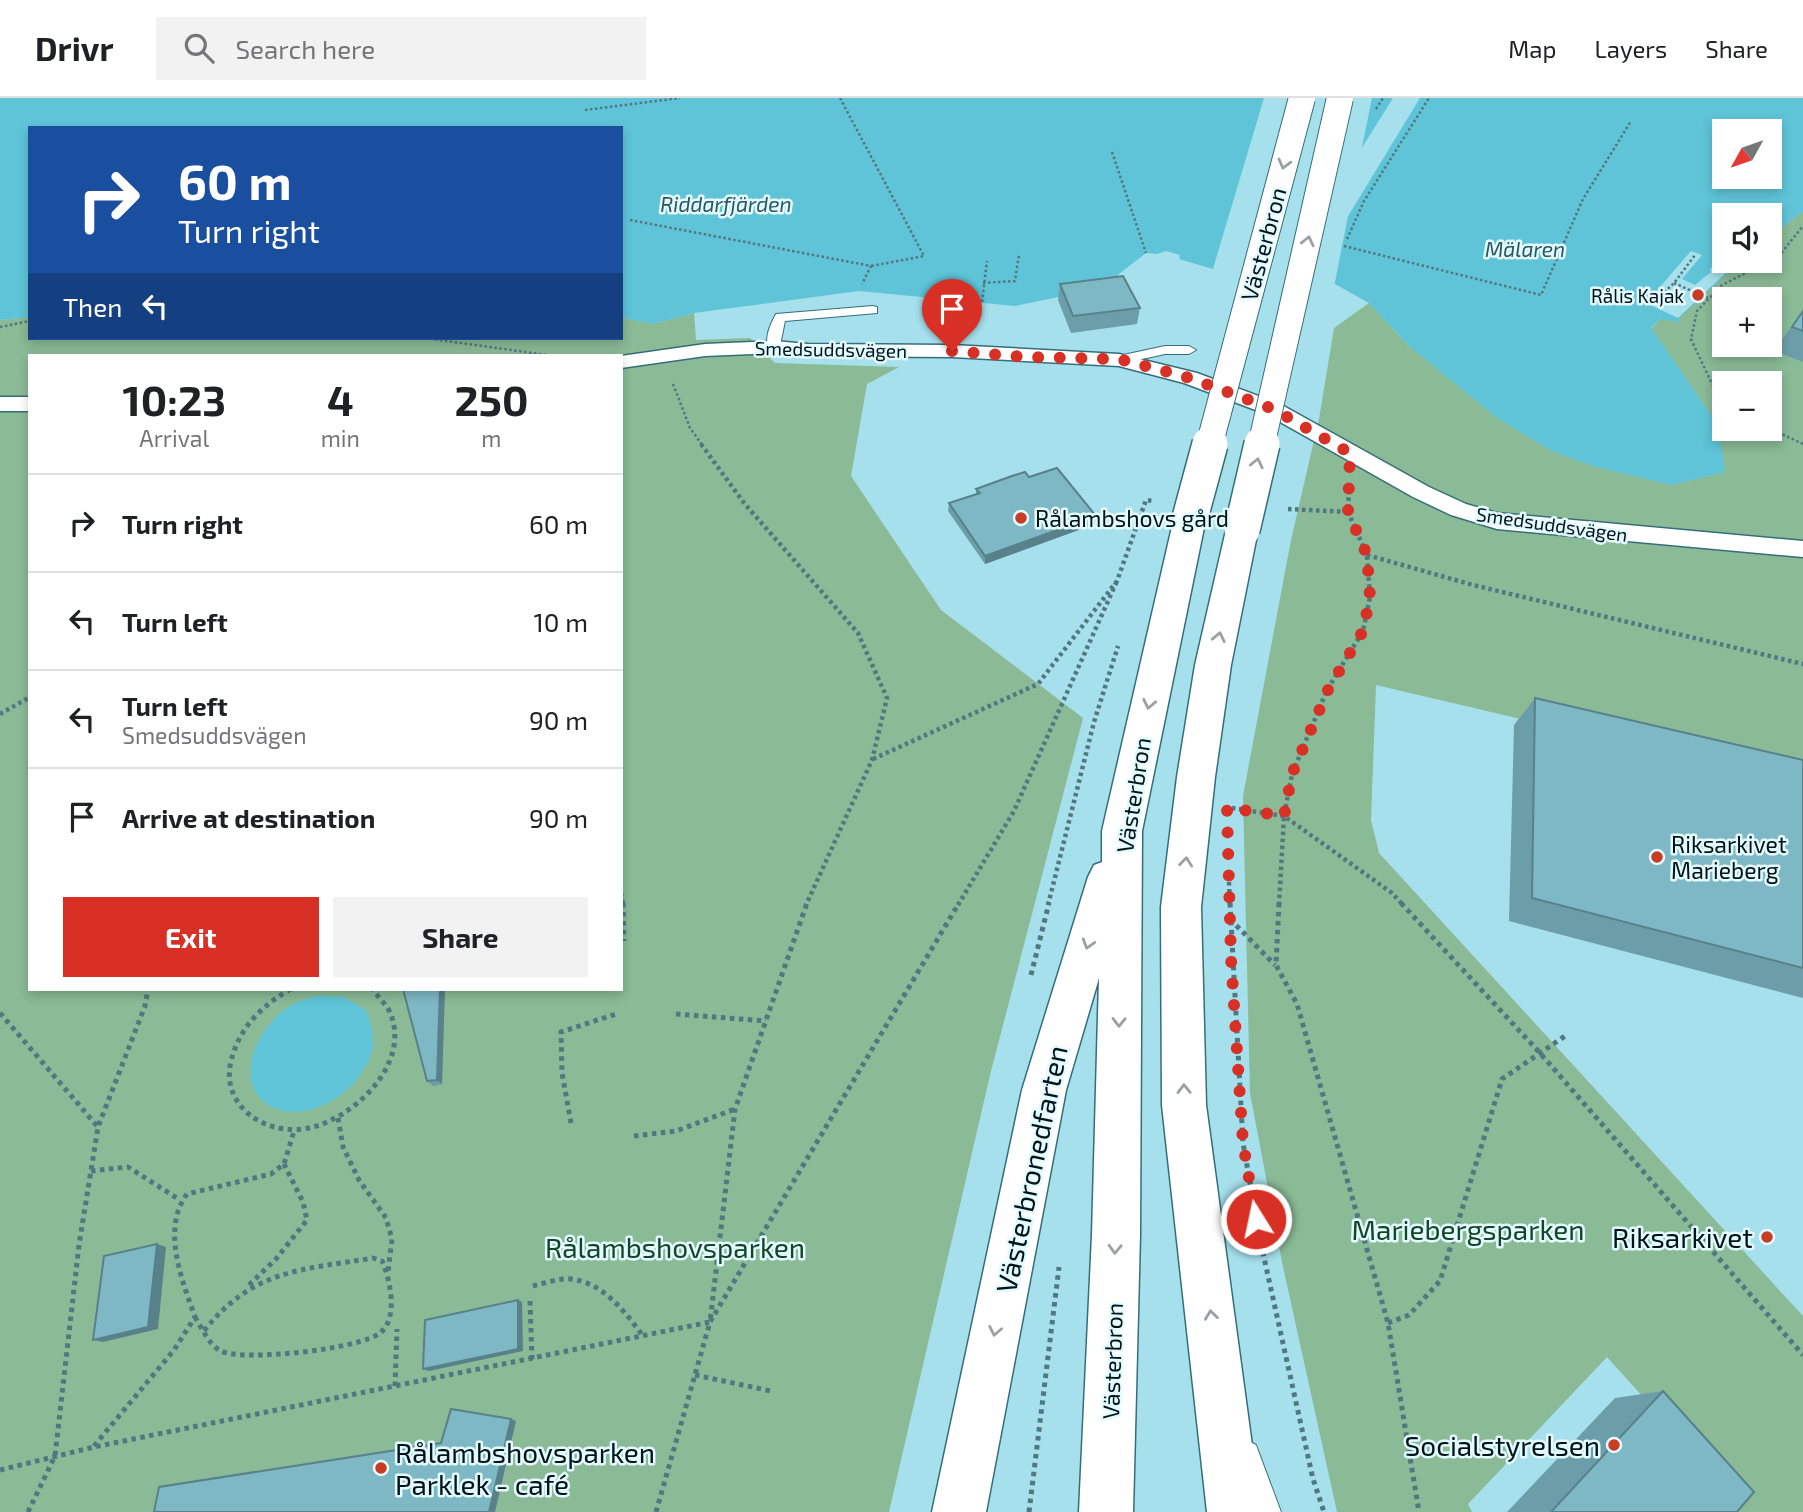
<!DOCTYPE html>
<html lang="en">
<head>
<meta charset="utf-8">
<style>
	:root { --surface:#fff; --page:#f2f2f2; --text:#202124; --muted:#757577; --line:#e0e0e0; --accent:#d93025 }
	body { margin:0; font-family:"Exo 2",sans-serif; background:var(--page); color:var(--text); height:100vh; display:flex; flex-direction:column; font-size:26px; white-space:nowrap }
	* { box-sizing:border-box; margin:0 }
	p { font-size:23px; color:var(--muted) }
	.icon { flex:none; width:38px; height:38px; fill:none; stroke:currentColor; stroke-width:2; stroke-linecap:round; stroke-linejoin:round }
	.map { position:relative; flex:1; overflow:hidden }
	.details { position:absolute; left:28px; top:256px; width:595px; height:637px; display:flex; flex-direction:column; background:var(--surface); border-radius:0px; box-shadow:0 4px 10px #0003 }
	.details>* { flex:none }
	.banner { position:absolute; left:28px; top:28px; width:595px; height:214px; border-radius:0px; box-shadow:0 4px 10px #0003; background:#1a4fa0; color:#fff; overflow:hidden }
	.needle { width:46px; rotate:230deg }
	.controls { position:absolute; left:1712px; top:21px; display:grid; gap:14px }
	.controls a { display:grid; place-items:center; width:70px; height:70px; border-radius:0px; background:var(--surface); box-shadow:0 4px 10px #0003; font-size:35px }
	.pin { position:absolute; display:grid; place-items:center; width:60px; height:60px; color:#fff; margin:-72px -30px; border-radius:50% 50% 50% 0; rotate:-45deg; box-shadow:0 0 7px #0007 }
	.pin .icon { rotate:45deg }
	.me { position:absolute; width:77px; margin:-38px; rotate:350deg; stroke-linejoin:round; filter:drop-shadow(0 0 5px #0008) }
	.turn { display:flex; align-items:center; gap:24px; height:147px; padding:0 35px; font-size:32px }
	.turn .icon { width:91px; height:91px; stroke-width:2.5 }
	.turn b { display:block; font-size:49px; line-height:60px }
	.then { display:flex; align-items:center; height:66px; padding:0 35px; background:#0003; gap:14px; font-size:26px }
	.eta { display:flex; justify-content:space-evenly; align-items:center; height:119px; text-align:center }
	.eta b { font-size:42px; font-weight:700; line-height:49px }
	.primary-button { display:flex; gap:14px; margin-top:auto; padding:14px 35px }
	.primary-button a { flex:1; height:80px; border-radius:0px; background:var(--accent); color:#fff; font-size:28px; font-weight:700; line-height:80px; text-align:center }
	.primary-button a+a { background:var(--page); color:var(--text) }
	ul { padding:0; list-style:none }
	li { display:flex; align-items:center; gap:21px; height:98px; padding:0 35px; border-top:2px solid var(--line) }
	li div { flex:1 }
	li b { display:block; font-size:26px }
	li em { font-style:normal }
	header { display:flex; align-items:center; gap:42px; box-sizing:border-box; height:98px; padding:0 35px; background:var(--surface); border-bottom:2px solid var(--line) }
	header strong { font-size:33px }
	nav { display:flex; gap:38px; margin-inline-start:auto; font-size:24px }
	.search { width:490px; height:63px; background:var(--page); display:flex; align-items:center; gap:18px; box-sizing:border-box; padding:0 24px; border-radius:0px; color:var(--muted); font-size:26px }
	.map>svg:first-child { display:block }
	.green { fill:#8aba96; fill-rule:evenodd }
	.water { fill:#5fc4d8; fill-rule:evenodd }
	.pier { fill:#a5e0ec }
	.lines { fill:none; stroke-linecap:round; stroke-linejoin:round }
	.service-casing { stroke:#356e7a; stroke-width:2 }
	.pedestrian-casing { stroke:#356e7a; stroke-width:3 }
	.secondary-casing { stroke:#356e7a; stroke-width:3 }
	.path-far2 { stroke:#517880; stroke-width:2.5; stroke-dasharray:2.5 2.5; stroke-linecap:butt }
	.path-far1 { stroke:#517880; stroke-width:4.5; stroke-dasharray:3.5 3.5; stroke-linecap:butt }
	.path { stroke:#517880; stroke-width:5; stroke-dasharray:4.5 4.5; stroke-linecap:butt }
	.service { fill:#fff; fill-rule:evenodd }
	.pedestrian { fill:#fff; fill-rule:evenodd }
	.secondary { fill:#fff; fill-rule:evenodd }
	.secondary-bridge-far1-casing { stroke:#356e7a; stroke-width:28; stroke-linecap:butt }
	.secondary-bridge-casing { stroke:#356e7a; stroke-width:38; stroke-linecap:butt }
	.secondary-bridge-far1 { stroke:#fff; stroke-width:26 }
	.secondary-bridge { stroke:#fff; stroke-width:35 }
	.wall { fill:#6c9ea9 }
	.shaded-wall { fill:#58818a }
	.building { fill:#7eb8c5; stroke:#58818a; stroke-width:2 }
	.oneway { stroke:#99a1a3 }
	.route { stroke:#d93025; stroke-width:12; stroke-dasharray:0 21.6 }
	.poi-dot { fill:#c83c24; stroke:#e3faff; stroke-width:2.5 }
	.labels { text-anchor:middle; dominant-baseline:central; stroke-width:5; stroke-linejoin:round; paint-order:stroke }
	.far-poi-label { font-size:19px; fill:#001418; stroke:#e3faff; text-anchor:end }
	.far-street-label { font-size:19px; fill:#001418; stroke:#e3faff }
	.far-water-label { font-size:21px; font-style:italic; fill:#29565f; stroke:#e3faff }
	.street-label { font-size:23px; fill:#001418; stroke:#e3faff }
	.poi-label { font-size:23px; fill:#001418; stroke:#e3faff; text-anchor:start }
	.near-street-label { font-size:28px; fill:#001418; stroke:#e3faff }
	.near-park-label { font-size:28px; fill:#134626; stroke:#e3faff }
	.near-poi-label { font-size:28px; fill:#001418; stroke:#e3faff; text-anchor:end }
</style>
</head>
<body>
<header>
<strong>Drivr</strong>
<div class="search"><svg class="icon" aria-label="search" viewBox="0 0 24 24"><circle cx="10" cy="10" r="6"/><path d="M15 15l6 6"/></svg>Search here</div>
<nav><a>Map</a><a>Layers</a><a>Share</a></nav>
</header>
<div class="map">
<svg width="1803" height="1414" viewBox="0 0 1803 1414">
	<rect width="100%" height="100%" fill="#a5e0ec"/>
	<!-- green -->
	<g class="green">
		<path d="M1803,113V687L1376,587L1371,722L1379,755L1803,1218V1414H1705L1727,1392L1607,1259L1468,1406L1472,1414H1337L1282,1164L1250,995L1243,698L1291,442L1319,321L1334,230L1369,205L1409,248L1671,387L1724,374L1718,327L1651,231L1660,221L1678,220L1740,163H1769V140ZM1724,201H1769V247H1724ZM1724,285H1769V331H1724Z"/>
		<path d="M694,215L696,242L750,240L775,265L899,269L867,286L851,378L941,512L1083,620L990,977L889,1414H0V222L30,219V240H621V219L652,226ZM30,257H621V891H30Z"/>
	</g>
	<!-- water -->
	<g class="water">
		<path d="M0,0H1393L1283,176L1216,172L1179,161L1180,157L1166,153L1157,156L1146,155L1119,176L1107,189L1015,208L859,193L694,215L652,226L621,219V30H30V219L0,222Z"/>
		<path d="M1420,0H1803V113L1769,140V117H1724V163H1740L1679,220L1680,224L1660,221L1651,230L1718,327L1725,374L1671,387L1592,368L1552,353L1497,320L1409,248L1369,205L1335,186L1308,184ZM1724,33H1769V79H1724Z"/>
		<path d="M315,898L343,899L366,912C377,942 376,956 357,981C339,1005 295,1026 267,1006C231,980 260,926 290,908C297,904 307,901 315,898Z"/>
	</g>
	<!-- pier -->
	<g class="pier">
		<path d="M1264,0H1372L1360,59L1286,179L1212,174Z"/>
		<path d="M1350,108L1334,189L1306,187L1305,182Z"/>
		<path d="M1691,153L1702,157L1682,181L1695,187L1711,174L1710,171L1715,166L1733,168L1678,220L1646,205Z"/>
	</g>
	<g class="lines">
		<!-- service casing -->
		<g class="service-casing">
			<g id="service">
				<path d="M873,208L877,209V215L785,223L779,252H769C764,240 770,227 776,216Z"/>
				<path d="M1165,248H1189L1196,252L1189,256H1165L1119,266L1112,262L1114,259Z"/>
				<path d="M1248,1343L1256,1347L1281,1414H1257L1236,1355L1240,1347Z"/>
			</g>
		</g>
		<!-- pedestrian casing -->
		<g class="pedestrian-casing">
			<g id="pedestrian">
				<path d="M774,243L808,246L952,247L1119,256L1197,275L1280,306L1429,389L1466,406L1497,415L1803,443V459L1497,431L1451,417L1413,399L1266,316L1184,285L1119,268L952,259L808,258L774,255L705,258L621,270V258L705,246Z"/>
				<rect x="0" y="299" width="30" height="14"/>
			</g>
		</g>
		<!-- secondary casing -->
		<g class="secondary-casing">
			<g id="secondary">
				<path d="M1190,409L1201,412L1206,420L1142,733L1140,1137L1133,1414H1079L1092,1137L1099,880L1066,992L986,1414H932L1022,992L1088,779L1094,767L1102,764V733L1174,420L1179,412Z"/>
				<path d="M1242,420L1254,424L1258,432L1231,567L1215,679L1201,809L1206,1007L1261,1414H1207L1162,1007L1161,809L1177,679L1195,567L1226,432L1230,424Z"/>
			</g>
		</g>
		<!-- path-far2 -->
		<g class="path-far2">
			<path d="M840,0L924,158L871,168"/>
			<path d="M1376,11L1383,0"/>
			<path d="M585,12L680,0"/>
			<path d="M1112,54L1146,155"/>
			<path d="M630,122L871,168L862,186"/>
			<path d="M1347,141L1364,103L1429,0"/>
			<path d="M1344,148L1541,197L1583,101L1631,23"/>
			<path d="M983,185L1015,183L1019,157"/>
			<path d="M1674,185L1708,200"/>
			<path d="M1657,201L1674,185L1695,157"/>
			<path d="M982,204L987,163"/>
			<path d="M0,229L30,223"/>
			<path d="M425,240L547,257"/>
			<path d="M673,286L690,330L703,348"/>
			<path d="M1724,299L1712,286L1691,241L1697,213L1722,187L1778,159L1803,128"/>
			<path d="M1769,330L1803,346"/>
		</g>
		<!-- path-far1 -->
		<g class="path-far1">
			<path d="M701,346L744,405L858,535L887,600L872,662L806,807"/>
			<path d="M1288,411L1348,414"/>
			<path d="M1367,457L1473,487L1803,566"/>
			<path d="M0,616L30,599"/>
			<path d="M873,661L1038,586L1117,483L1146,402L1154,403"/>
			<path d="M1232,710L1284,718L1392,795L1403,807"/>
			<path d="M1229,784L1230,807"/>
			<path d="M621,795L623,807"/>
			<path d="M958,807L1014,713L1117,483"/>
			<path d="M1048,807L1094,624L1118,548"/>
			<path d="M1279,807L1284,718L1292,676L1327,592L1363,533L1370,499L1367,457L1348,414L1349,387"/>
		</g>
		<!-- path -->
		<g class="path">
			<path d="M623,805L624,843"/>
			<path d="M1230,805L1243,1045L1261,1146L1313,1381L1324,1414"/>
			<path d="M1279,805L1276,867L1297,906L1388,1225L1419,1414"/>
			<path d="M1401,805L1540,955L1803,1257"/>
			<path d="M1230,821L1275,867"/>
			<path d="M1031,877L1049,805"/>
			<path d="M291,891C262,907 239,930 231,963C220,1009 267,1039 309,1030C354,1020 410,967 391,917C388,908 378,899 372,891"/>
			<path d="M0,915L98,1029"/>
			<path d="M676,916L766,923"/>
			<path d="M338,1020L343,1049L359,1082L386,1120L392,1141L388,1174"/>
			<path d="M571,1025L562,975L561,934L616,916"/>
			<path d="M634,1038L676,1033L735,1011"/>
			<path d="M91,1073L128,1069L180,1102"/>
			<path d="M249,1187L276,1161L307,1122L303,1104L284,1066"/>
			<path d="M533,1188C545,1185 559,1180 571,1181C604,1185 625,1214 643,1238"/>
			<path d="M530,1203L532,1261"/>
			<path d="M195,1219C202,1230 209,1247 221,1253C244,1264 360,1251 380,1235C399,1220 390,1181 382,1163L373,1160C301,1172 253,1171 204,1233"/>
			<path d="M1388,1225L1409,1217L1440,1183L1502,981L1568,936"/>
			<path d="M695,1277L771,1293"/>
			<path d="M395,1288L397,1231"/>
			<path d="M94,1348L174,1252L195,1219C182,1182 161,1131 187,1096L271,1076L284,1066L294,1033"/>
			<path d="M0,1372L94,1349L710,1224L735,1011L807,805"/>
			<path d="M28,1414L55,1358L79,1147L98,1029L145,908L148,891"/>
			<path d="M656,1414L710,1224L959,805"/>
			<path d="M1029,1414L1059,1169"/>
		</g>
		<!-- service -->
		<use href="#service" class="service"/>
		<!-- pedestrian -->
		<use href="#pedestrian" class="pedestrian"/>
		<!-- secondary -->
		<use href="#secondary" class="secondary"/>
		<!-- secondary-bridge-far1 casing -->
		<g class="secondary-bridge-far1-casing">
			<g id="secondary-bridge-far1">
				<path d="M1209,348L1302,0"/>
				<path d="M1261,348L1340,0"/>
			</g>
		</g>
		<!-- secondary-bridge casing -->
		<g class="secondary-bridge-casing">
			<g id="secondary-bridge">
				<path d="M1190,420L1210,346"/>
				<path d="M1242,432L1262,346"/>
			</g>
		</g>
		<!-- secondary-bridge-far1 -->
		<use href="#secondary-bridge-far1" class="secondary-bridge-far1"/>
		<!-- secondary-bridge -->
		<use href="#secondary-bridge" class="secondary-bridge"/>
	</g>
	<!-- wall -->
	<g class="wall">
		<path d="M1060,186L1140,210L1137,226L1071,235L1058,202Z"/>
		<path d="M1803,212V264L1774,253Z"/>
		<path d="M1029,379L1096,418L1095,426L985,466L948,413L949,405L976,396V391Z"/>
		<path d="M1535,600L1803,662V900L1509,823L1514,627Z"/>
		<path d="M403,891H444L442,986L433,988L427,983Z"/>
		<path d="M1663,1293L1737,1414H1507L1615,1300Z"/>
	</g>
	<!-- shaded-wall -->
	<g class="shaded-wall">
		<path d="M1096,418L1095,426L985,466V458Z"/>
		<path d="M440,891H444L445,892L442,986L437,982Z"/>
		<path d="M157,1146L166,1149L158,1231L103,1244L93,1242Z"/>
		<path d="M518,1202L522,1204L523,1253L429,1273L423,1271Z"/>
		<path d="M511,1321L516,1323L495,1414H489Z"/>
	</g>
	<!-- building -->
	<g class="building">
		<path d="M1123,178L1140,210L1073,218L1060,186Z"/>
		<path d="M1803,213V233L1792,229Z"/>
		<path d="M1057,370L1096,418L985,458L949,405L980,395L976,391L1012,378L1025,374L1029,379Z"/>
		<path d="M1535,600L1803,662V870L1532,800Z"/>
		<path d="M403,891H440L437,982L427,983Z"/>
		<path d="M157,1146L148,1229L93,1242L104,1158Z"/>
		<path d="M518,1202V1251L423,1271L425,1222Z"/>
		<path d="M1663,1293L1754,1394L1737,1414H1551Z"/>
		<path d="M451,1311L511,1321L489,1414H154L159,1389L441,1345Z"/>
	</g>
	<!-- one-way arrows -->
	<defs><path id="oneway-chevron" d="M-2-3.5L2.5 0L-2 3.5" fill="none" stroke-width="1.6" stroke-linecap="round" stroke-linejoin="round" transform="scale(1.75)"/></defs>
	<g class="oneway">
		<use href="#oneway-chevron" transform="translate(1284 66) rotate(105)"/>
		<use href="#oneway-chevron" transform="translate(1308 143) rotate(-77)"/>
		<use href="#oneway-chevron" transform="translate(1257 365) rotate(-77)"/>
		<use href="#oneway-chevron" transform="translate(1219 539) rotate(-78)"/>
		<use href="#oneway-chevron" transform="translate(1149 606) rotate(102)"/>
		<use href="#oneway-chevron" transform="translate(1186 764) rotate(-84)"/>
		<use href="#oneway-chevron" transform="translate(1088 846) rotate(107)"/>
		<use href="#oneway-chevron" transform="translate(1119 924) rotate(91)"/>
		<use href="#oneway-chevron" transform="translate(1184 991) rotate(-91)"/>
		<use href="#oneway-chevron" transform="translate(1115 1151) rotate(92)"/>
		<use href="#oneway-chevron" transform="translate(1211 1217) rotate(-97)"/>
		<use href="#oneway-chevron" transform="translate(995 1233) rotate(101)"/>
	</g>
	<g class="lines">
		<!-- route -->
		<path class="route" d="M952,253L1027,259L1119,261L1190,280L1273,311L1350,355L1348,414L1367,457L1370,499L1363,533L1328,592L1292,676L1284,718L1227,710L1231,861L1243,1045L1256,1121"/>
	</g>
	<!-- markers -->
	<g class="poi-dot">
		<circle cx="1698" cy="197" r="7"/>
		<circle cx="1021" cy="420" r="7"/>
		<circle cx="1657" cy="759" r="7"/>
		<circle cx="1767" cy="1139" r="7"/>
		<circle cx="1614" cy="1347" r="7"/>
		<circle cx="381" cy="1370" r="7"/>
	</g>
	<g class="labels">
		<!-- far-poi labels -->
		<g class="far-poi-label">
			<text x="1684" y="197">Rålis Kajak</text>
		</g>
		<!-- far-street labels -->
		<g class="far-street-label">
			<text transform="translate(831 251) rotate(1)">Smedsuddsvägen</text>
			<text transform="translate(1552 426) rotate(8)">Smedsuddsvägen</text>
		</g>
		<!-- far-water labels -->
		<g class="far-water-label">
			<text x="726" y="105">Riddarfjärden</text>
			<text x="1525" y="150">Mälaren</text>
		</g>
		<!-- street labels -->
		<g class="street-label">
			<text transform="translate(1263 146) rotate(-75)">Västerbron</text>
			<text transform="translate(1133 697) rotate(-81)">Västerbron</text>
			<text transform="translate(1112 1263) rotate(-88)">Västerbron</text>
		</g>
		<!-- poi labels -->
		<g class="poi-label">
			<text x="1035" y="420">Rålambshovs gård</text>
			<text x="1671" y="746">Riksarkivet<tspan x="1671" dy="26">Marieberg</tspan></text>
		</g>
		<!-- near-street labels -->
		<g class="near-street-label">
			<text transform="translate(1031 1071) rotate(-78)">Västerbronedfarten</text>
		</g>
		<!-- near-park labels -->
		<g class="near-park-label">
			<text x="1468" y="1131">Mariebergsparken</text>
			<text x="675" y="1149">Rålambshovsparken</text>
		</g>
		<!-- near-poi labels -->
		<g class="near-poi-label">
			<text x="1753" y="1139">Riksarkivet</text>
			<text x="1600" y="1347">Socialstyrelsen</text>
			<text x="395" y="1354" text-anchor="start">Rålambshovsparken<tspan x="395" dy="32">Parklek - café</tspan></text>
		</g>
	</g>
</svg>
<div class="controls">
<a><svg class="needle" viewBox="-14 -14 28 28"><path d="M0-13l5 13h-10z" fill="#e53935"/><path d="M0 13l5-13h-10z" fill="#757577"/></svg></a>
<a><svg class="icon" aria-label="sound" viewBox="0 0 24 24"><path d="M4 9h4l5-4v14l-5-4H4zM17 9q2 3 0 6"/></svg></a>
<a>+</a>
<a>−</a>
</div>
<div class="pin" style="left:952px;top:253px;background:#d93025"><svg class="icon" aria-label="arrive" viewBox="0 0 24 24"><path d="M6 21V4h12l-3 4 3 4H6"/></svg></div>
<svg class="me" style="left:1256px;top:1121px" viewBox="-20 -20 40 40"><circle r="17" fill="#d93025" stroke="#fff" stroke-width="3"/><path d="M0-11L8 9 0 5-8 9z" fill="#fff"/></svg>
<div class="banner">
<div class="turn"><svg class="icon" aria-label="right" viewBox="0 0 24 24"><path d="M7 20v-9h11M14 6l5 5-5 5"/></svg><div><b>60 m</b>Turn right</div></div>
<div class="then">Then<svg class="icon" aria-label="left" viewBox="0 0 24 24"><path d="M17 20v-9H6M10 6l-5 5 5 5"/></svg></div>
</div>
<section class="details">
<div class="eta">
<div><b>10:23</b><p>Arrival</p></div>
<div><b>4</b><p>min</p></div>
<div><b>250</b><p>m</p></div>
</div>
<ul>
<li><svg class="icon" aria-label="right" viewBox="0 0 24 24"><path d="M7 20v-9h11M14 6l5 5-5 5"/></svg><div><b>Turn right</b></div><em>60 m</em></li>
<li><svg class="icon" aria-label="left" viewBox="0 0 24 24"><path d="M17 20v-9H6M10 6l-5 5 5 5"/></svg><div><b>Turn left</b></div><em>10 m</em></li>
<li><svg class="icon" aria-label="left" viewBox="0 0 24 24"><path d="M17 20v-9H6M10 6l-5 5 5 5"/></svg><div><b>Turn left</b><p>Smedsuddsvägen</p></div><em>90 m</em></li>
<li><svg class="icon" aria-label="arrive" viewBox="0 0 24 24"><path d="M6 21V4h12l-3 4 3 4H6"/></svg><div><b>Arrive at destination</b></div><em>90 m</em></li>
</ul>
<div class="primary-button"><a>Exit</a><a>Share</a></div>
</section>
</div>
</body>
</html>
